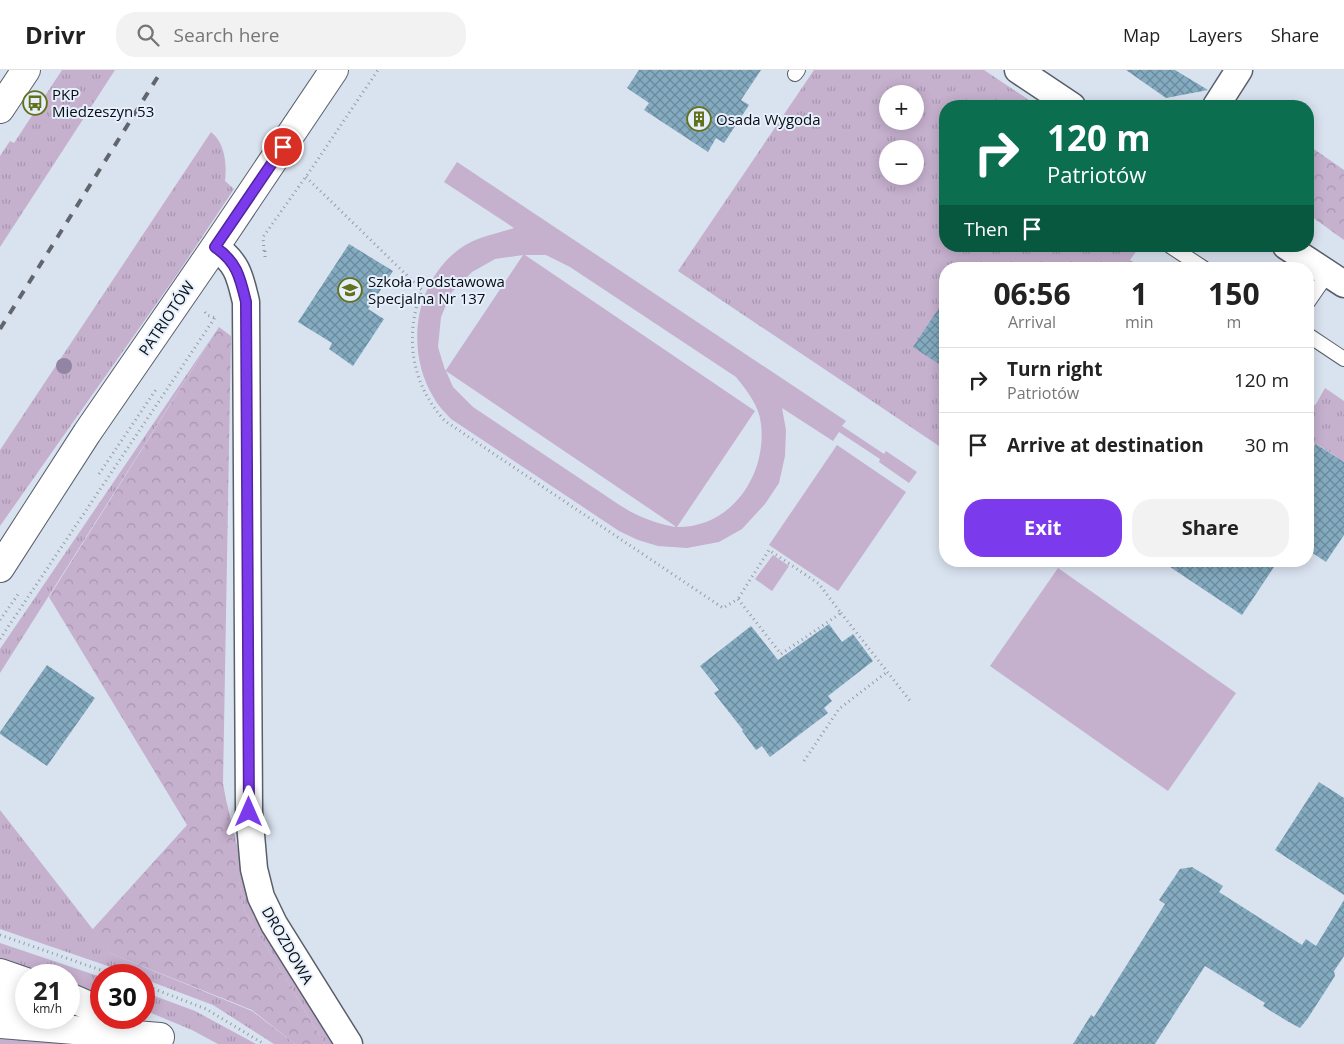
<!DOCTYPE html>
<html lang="en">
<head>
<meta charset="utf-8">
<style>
	:root { --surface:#fff; --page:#f2f2f2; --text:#222; --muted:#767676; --line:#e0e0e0; --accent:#7c3aed }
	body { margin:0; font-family:"Open Sans",sans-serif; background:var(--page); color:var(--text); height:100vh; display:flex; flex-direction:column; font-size:19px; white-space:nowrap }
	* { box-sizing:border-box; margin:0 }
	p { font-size:16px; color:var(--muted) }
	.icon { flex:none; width:28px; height:28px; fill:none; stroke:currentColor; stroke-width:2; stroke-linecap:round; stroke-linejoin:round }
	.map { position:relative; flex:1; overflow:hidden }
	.details { position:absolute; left:939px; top:192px; width:375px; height:305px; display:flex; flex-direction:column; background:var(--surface); border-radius:20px; box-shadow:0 2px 12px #0003 }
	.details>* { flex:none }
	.top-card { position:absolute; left:939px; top:30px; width:375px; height:152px; border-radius:20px; box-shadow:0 2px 12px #0003; background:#0b6e4f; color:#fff; overflow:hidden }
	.tools { position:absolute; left:879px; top:15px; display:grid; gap:10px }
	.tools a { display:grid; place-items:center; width:45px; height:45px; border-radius:50%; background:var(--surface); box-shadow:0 2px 12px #0003; font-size:25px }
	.speed { position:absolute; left:15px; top:894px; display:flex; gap:10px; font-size:25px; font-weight:700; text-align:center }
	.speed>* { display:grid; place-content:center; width:65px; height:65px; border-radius:50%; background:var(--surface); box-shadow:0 2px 12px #0003; line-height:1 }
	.speed small { font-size:12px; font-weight:400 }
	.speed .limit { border:8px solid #d22; background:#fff; color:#111 }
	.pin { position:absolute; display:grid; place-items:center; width:42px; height:42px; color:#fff; margin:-21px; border:2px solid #fff; border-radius:50%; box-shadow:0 1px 5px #0007 }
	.me { position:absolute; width:55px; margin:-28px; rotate:0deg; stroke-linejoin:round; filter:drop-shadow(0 0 4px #0008) }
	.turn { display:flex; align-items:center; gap:18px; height:105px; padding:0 25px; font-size:22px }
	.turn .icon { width:65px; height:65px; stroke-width:2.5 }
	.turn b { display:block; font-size:35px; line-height:42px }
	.then { display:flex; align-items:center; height:48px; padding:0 25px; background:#0003; gap:10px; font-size:19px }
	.eta { display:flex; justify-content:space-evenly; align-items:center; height:85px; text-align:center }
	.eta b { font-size:30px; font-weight:700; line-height:35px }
	.button { display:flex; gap:10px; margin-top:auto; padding:10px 25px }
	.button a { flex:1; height:58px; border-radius:20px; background:var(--accent); color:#fff; font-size:20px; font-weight:700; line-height:58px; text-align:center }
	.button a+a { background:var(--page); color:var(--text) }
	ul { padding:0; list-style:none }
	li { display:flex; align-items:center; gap:15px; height:65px; padding:0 25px; border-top:1px solid var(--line) }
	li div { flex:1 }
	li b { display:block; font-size:19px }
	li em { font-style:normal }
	header { display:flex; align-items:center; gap:30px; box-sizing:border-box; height:70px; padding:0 25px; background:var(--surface); border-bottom:1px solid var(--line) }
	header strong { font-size:24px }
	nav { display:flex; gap:28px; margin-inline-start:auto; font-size:18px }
	.search { width:350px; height:45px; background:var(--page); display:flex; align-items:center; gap:12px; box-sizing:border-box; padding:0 18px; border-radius:20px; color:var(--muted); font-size:19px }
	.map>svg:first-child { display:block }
	.grass { fill:url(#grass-tufts); fill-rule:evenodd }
	.forest { fill:url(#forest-crowns) }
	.garden { fill:#c5b0ce; fill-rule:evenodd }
	.building { fill:url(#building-cross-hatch) }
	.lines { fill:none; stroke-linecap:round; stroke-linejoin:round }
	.lane-casing { stroke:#585f6b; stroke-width:16 }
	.street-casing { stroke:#585f6b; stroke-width:29 }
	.secondary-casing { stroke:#585f6b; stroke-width:30 }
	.path { stroke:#949ba5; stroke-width:3; stroke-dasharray:1 4; stroke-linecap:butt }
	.lane { stroke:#fff; stroke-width:14 }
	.street { stroke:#fff; stroke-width:26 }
	.secondary { stroke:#fff; stroke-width:28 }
	.rail { stroke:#61666e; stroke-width:4; stroke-dasharray:9 9; stroke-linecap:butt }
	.tree { fill:#9284a3 }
	.route-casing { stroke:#51269a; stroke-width:12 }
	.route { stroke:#7c3aed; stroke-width:9 }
	.labels { text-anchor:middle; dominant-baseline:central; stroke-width:4; stroke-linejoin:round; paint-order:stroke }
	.poi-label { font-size:15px; fill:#090c10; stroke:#e6effc; text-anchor:start }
	.street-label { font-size:15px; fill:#090c10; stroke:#e6effc }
</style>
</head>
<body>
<header>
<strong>Drivr</strong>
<div class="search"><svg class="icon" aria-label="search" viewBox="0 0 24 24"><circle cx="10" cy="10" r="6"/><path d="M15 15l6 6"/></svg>Search here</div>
<nav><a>Map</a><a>Layers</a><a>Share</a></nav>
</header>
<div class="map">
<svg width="1344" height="974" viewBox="0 0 1344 974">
	<defs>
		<pattern id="grass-tufts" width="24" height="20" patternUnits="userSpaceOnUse" patternTransform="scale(1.25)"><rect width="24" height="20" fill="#c5b0ce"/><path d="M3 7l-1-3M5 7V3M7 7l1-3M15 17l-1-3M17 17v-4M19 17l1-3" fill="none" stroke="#a896b0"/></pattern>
		<pattern id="forest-crowns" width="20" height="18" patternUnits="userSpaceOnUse" patternTransform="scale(1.25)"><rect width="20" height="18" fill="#c5b0ce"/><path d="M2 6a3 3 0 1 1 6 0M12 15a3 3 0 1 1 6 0" fill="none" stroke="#a896b0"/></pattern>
		<pattern id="building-cross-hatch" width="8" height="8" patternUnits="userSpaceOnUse" patternTransform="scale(1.25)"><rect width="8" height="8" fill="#84abc0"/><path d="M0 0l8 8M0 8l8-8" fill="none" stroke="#6a8a9b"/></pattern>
	</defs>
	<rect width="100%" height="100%" fill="#d9e2ef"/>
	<!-- grass -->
	<g class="grass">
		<path d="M62,0H115L0,177V86L10,71L14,73Z"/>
		<path d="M814,0H984L1038,36H945V176H1140L1130,190L1144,199H945V380L678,201ZM888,24H915V51H888ZM888,79H915V106H888Z"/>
		<path d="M211,62C225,73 227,94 225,111L234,119L178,203L0,456V380Z"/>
		<path d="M219,257L0,603V579Z"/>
		<path d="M1325,318L1344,331V392L1317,374L1308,387V339L1316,334Z"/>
		<path d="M222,713L254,846L332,974H325L244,840Z"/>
		<path d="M0,740L112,884L252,941L295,974H274L213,935L144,909V905H134L0,859Z"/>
		<path d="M0,873L101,907V925L69,915V905H38L0,892Z"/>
		<path d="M144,922L195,941L256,974H218L192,960L144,940Z"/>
		<path d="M0,967L56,972L64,974H0Z"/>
	</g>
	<!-- forest -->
	<g class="forest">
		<path d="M1308,75L1344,100V170L1308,144Z"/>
		<path d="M219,257L231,266L223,713L244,840L325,974H295L252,940L112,884L92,860L187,755L49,527Z"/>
	</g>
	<!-- garden -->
	<g class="garden">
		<path d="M457,92L846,351L842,356L884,384L886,381L917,402L909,413L879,392L880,389L839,362L833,371L782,338L786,360L785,386L779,413L765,434L742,459L719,472L687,478L658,476L638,470L619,461L451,349C445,342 438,336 434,328C405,281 414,214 458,180C477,166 493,165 514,158L444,112ZM523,185L446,300H445L438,277L441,247L451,223L472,202L495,189ZM525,185H546L570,197L736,307C747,321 759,335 761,354C767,405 731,458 677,457L755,341ZM446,301L675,456V457C654,453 636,446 618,434L473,337L453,317Z"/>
		<path d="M837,375L906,422L838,521L769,475Z"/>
		<path d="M773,485L789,496L772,521L755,509Z"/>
		<path d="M1058,498L1236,623L1168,721L990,596Z"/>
	</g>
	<!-- building -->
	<g class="building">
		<path d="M639,0H761L741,30L749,35L724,73L716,68L708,82L644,40L649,33L627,18Z"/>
		<path d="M1126,0H1175L1208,20L1166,28Z"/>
		<path d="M349,174L393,201L368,239L384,249L353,296L329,279L332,273L298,252Z"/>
		<path d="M945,229V298L913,277Z"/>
		<path d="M1316,374L1344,392V465L1326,492L1308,480V387Z"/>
		<path d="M1161,491H1278L1242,545Z"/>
		<path d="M829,554L842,572L853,564L873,591L828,626L832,631L824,638L828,643L770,687L762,676L756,680L742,661L743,660L714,623L719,620L700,596L751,556L778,590Z"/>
		<path d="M47,595L95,628L47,696L0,664V662Z"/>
		<path d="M1319,712L1344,728V825L1275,780Z"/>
		<path d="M1192,797L1223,816L1219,822L1302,875L1306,869L1316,876L1344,830V886L1334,901L1335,906L1308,948L1300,958L1287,951L1263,936L1265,933L1205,896L1155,974H1073L1091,945L1094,947L1165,834L1159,830L1180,799Z"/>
	</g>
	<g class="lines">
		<!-- lane casing -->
		<g class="lane-casing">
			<g id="lane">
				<path d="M795,4L798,0"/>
				<path d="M1170,176L1205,199"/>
				<path d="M1308,232L1328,203"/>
				<path d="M1308,265L1344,289"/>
			</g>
		</g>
		<!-- street casing -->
		<g class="street-casing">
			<g id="street">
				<path d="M1018,0L1072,36"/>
				<path d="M1216,36L1239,0"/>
				<path d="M1286,176L1344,214"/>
				<path d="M215,177C238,193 240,207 246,232L249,742L254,799L261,827L274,854L349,974"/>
			</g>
		</g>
		<!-- secondary casing -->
		<g class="secondary-casing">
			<g id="secondary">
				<path d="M0,39L26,0"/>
				<path d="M0,498L87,363L215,177L334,0"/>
				<path d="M0,903L26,912"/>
				<path d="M69,927L101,941"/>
				<path d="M0,930L26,938"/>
				<path d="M0,954L160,967"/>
			</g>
		</g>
		<!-- path -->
		<g class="path">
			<path d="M306,107L422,220C404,266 411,314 445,351L723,538L738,529L781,584L841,543L819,514L769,480L738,529"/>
			<path d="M264,181L263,167L312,98L378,0"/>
			<path d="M265,181V190"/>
			<path d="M205,242L207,245L215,248"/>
			<path d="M99,404L157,318"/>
			<path d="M841,543L911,632"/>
			<path d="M0,550L19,523"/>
			<path d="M0,569L216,246"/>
			<path d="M804,691L839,639L887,602"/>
			<path d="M0,865L115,905"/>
			<path d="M144,915L206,939L264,974"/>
		</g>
		<!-- lane -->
		<use href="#lane" class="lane"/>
		<!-- street -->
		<use href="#street" class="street"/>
		<!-- secondary -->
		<use href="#secondary" class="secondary"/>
		<!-- rail -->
		<path class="rail" d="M0,259L162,0"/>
	</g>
	<!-- trees -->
	<circle class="tree" cx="64" cy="296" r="8"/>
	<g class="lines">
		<!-- route casing -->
		<g class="route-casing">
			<path id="route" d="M249,742L246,232C240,207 237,192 215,177L283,77"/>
		</g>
		<!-- route -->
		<use href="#route" class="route"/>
	</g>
	<!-- icons -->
	<defs>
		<g id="bus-ring" transform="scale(1.25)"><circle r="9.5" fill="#e6effc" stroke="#63711b" stroke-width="1.5"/><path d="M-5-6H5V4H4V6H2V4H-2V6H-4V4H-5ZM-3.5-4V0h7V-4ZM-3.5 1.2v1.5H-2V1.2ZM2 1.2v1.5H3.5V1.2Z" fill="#63711b"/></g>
		<g id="building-ring" transform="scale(1.25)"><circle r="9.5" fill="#e6effc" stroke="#63711b" stroke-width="1.5"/><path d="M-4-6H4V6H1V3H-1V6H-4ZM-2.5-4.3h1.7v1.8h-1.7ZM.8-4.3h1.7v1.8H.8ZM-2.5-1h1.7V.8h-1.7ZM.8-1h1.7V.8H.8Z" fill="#63711b"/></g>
		<g id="school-ring" transform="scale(1.25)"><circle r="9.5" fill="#e6effc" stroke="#63711b" stroke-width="1.5"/><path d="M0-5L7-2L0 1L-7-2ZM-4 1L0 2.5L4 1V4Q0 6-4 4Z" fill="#63711b"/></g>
	</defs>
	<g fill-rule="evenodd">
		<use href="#bus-ring" x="35" y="33"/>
		<use href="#building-ring" x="699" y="49"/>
		<use href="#school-ring" x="350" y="220"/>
	</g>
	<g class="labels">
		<!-- poi labels -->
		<g class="poi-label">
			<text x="52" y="24">PKP<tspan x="52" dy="17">Miedzeszyn 53</tspan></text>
			<text x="716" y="49">Osada Wygoda</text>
			<text x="368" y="211">Szkoła Podstawowa<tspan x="368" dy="17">Specjalna Nr 137</tspan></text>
		</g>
		<!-- street labels -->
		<g class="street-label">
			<text transform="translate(166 248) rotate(-56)">PATRIOTÓW</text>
			<text transform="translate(288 875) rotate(60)">DROZDOWA</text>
		</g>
	</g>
</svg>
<div class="tools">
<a>+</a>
<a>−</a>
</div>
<div class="speed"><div>21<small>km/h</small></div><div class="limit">30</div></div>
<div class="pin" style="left:283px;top:77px;background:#d93025"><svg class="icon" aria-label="arrive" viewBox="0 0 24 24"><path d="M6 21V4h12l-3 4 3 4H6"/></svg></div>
<svg class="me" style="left:249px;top:742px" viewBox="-20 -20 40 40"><path d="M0-17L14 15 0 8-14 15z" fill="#7c3aed" stroke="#fff" stroke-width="4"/></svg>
<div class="top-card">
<div class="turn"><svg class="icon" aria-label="right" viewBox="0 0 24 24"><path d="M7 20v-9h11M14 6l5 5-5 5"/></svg><div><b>120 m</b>Patriotów</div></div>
<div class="then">Then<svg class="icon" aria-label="arrive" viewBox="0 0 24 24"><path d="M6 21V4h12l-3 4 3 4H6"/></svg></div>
</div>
<section class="details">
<div class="eta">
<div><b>06:56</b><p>Arrival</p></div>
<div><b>1</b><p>min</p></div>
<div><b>150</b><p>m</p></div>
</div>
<ul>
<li><svg class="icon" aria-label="right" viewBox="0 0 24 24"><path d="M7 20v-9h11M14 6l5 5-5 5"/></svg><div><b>Turn right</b><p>Patriotów</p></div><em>120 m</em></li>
<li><svg class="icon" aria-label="arrive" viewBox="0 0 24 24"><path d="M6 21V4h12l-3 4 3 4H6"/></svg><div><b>Arrive at destination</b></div><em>30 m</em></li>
</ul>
<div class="button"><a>Exit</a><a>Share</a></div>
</section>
</div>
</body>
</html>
